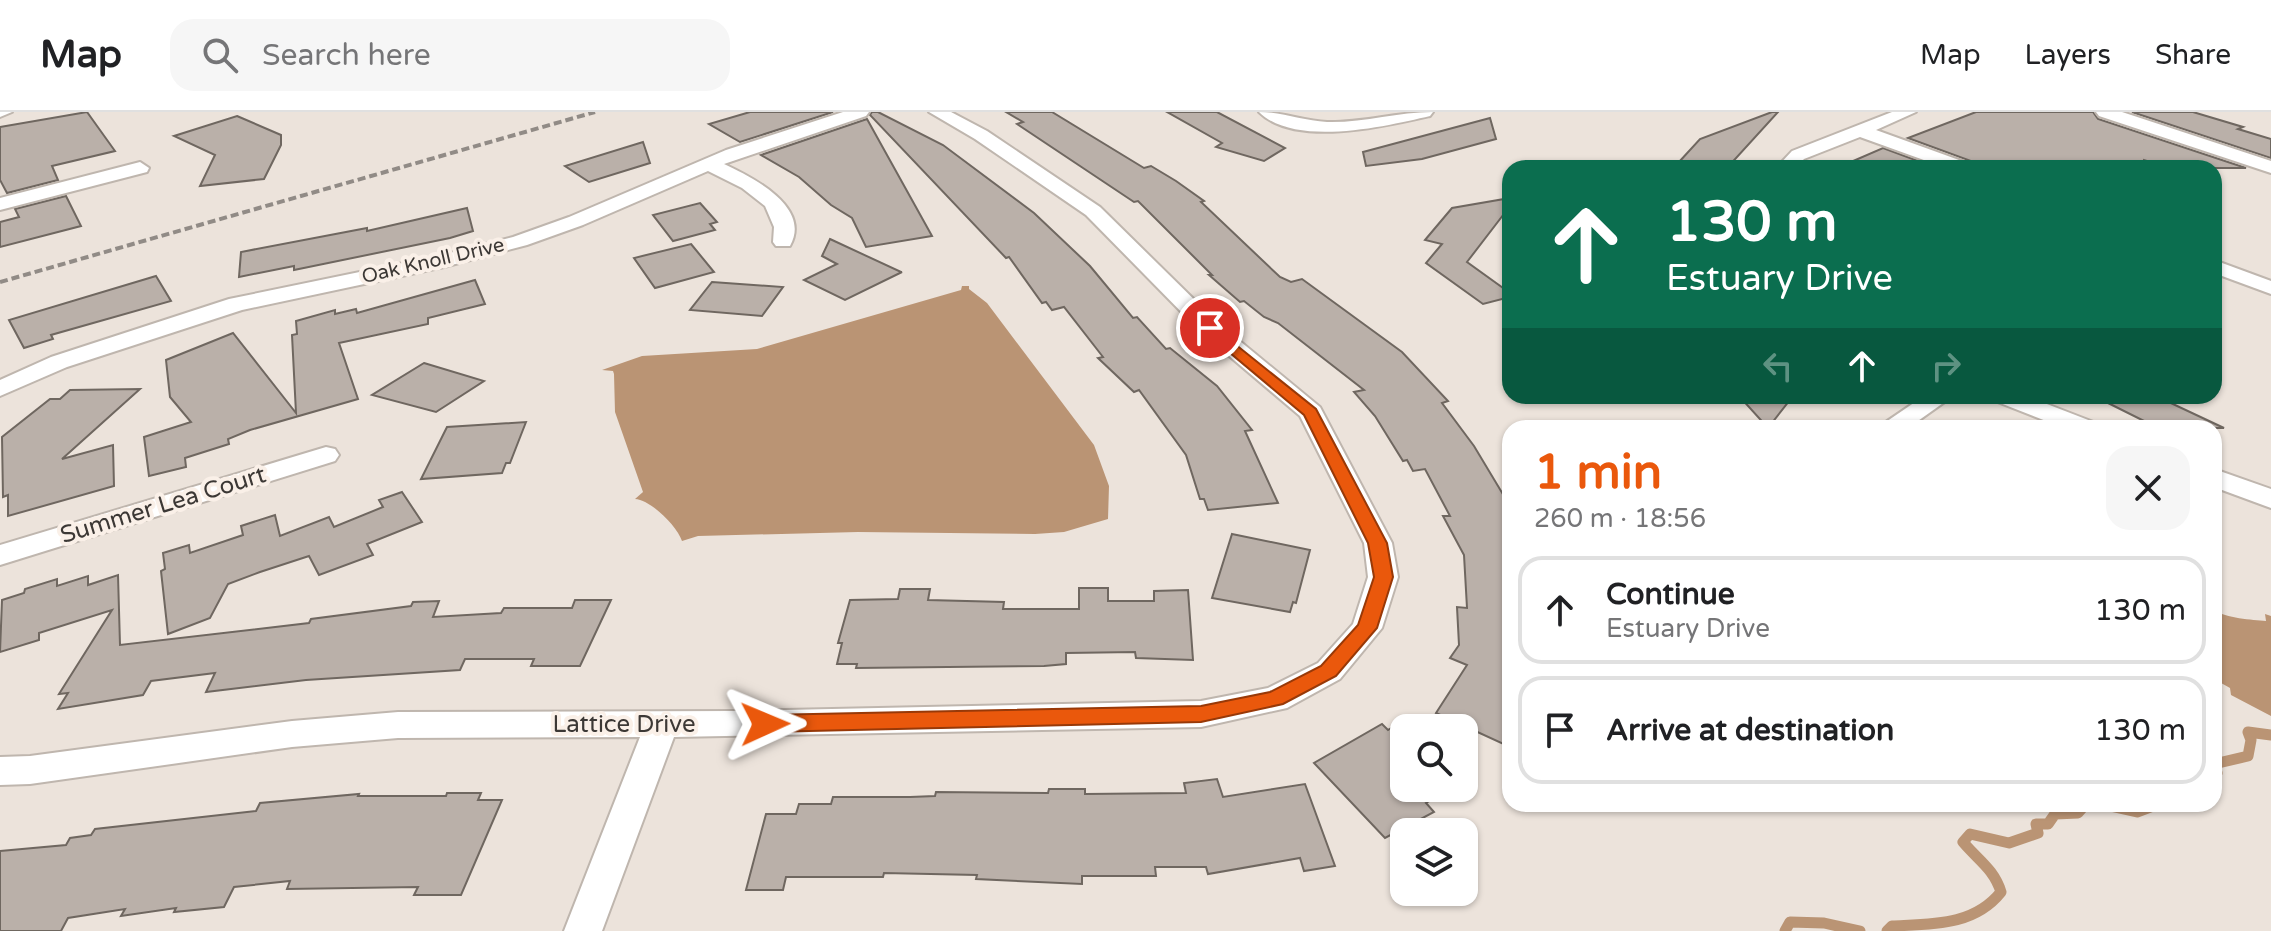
<!DOCTYPE html>
<html lang="en">
<head>
<meta charset="utf-8">
<style>
	:root { --surface:#fff; --page:#f6f6f6; --text:#202124; --muted:#757577; --line:#e0e0e0; --accent:#ea580c }
	body { margin:0; font-family:"Varela Round",sans-serif; background:var(--page); color:var(--text); height:100vh; display:flex; flex-direction:column; font-size:30px; white-space:nowrap }
	* { box-sizing:border-box; margin:0 }
	p { font-size:26px; color:var(--muted) }
	.icon { flex:none; width:44px; height:44px; fill:none; stroke:currentColor; stroke-width:2; stroke-linecap:round; stroke-linejoin:round }
	.map { position:relative; flex:1; overflow:hidden }
	.sheet { position:absolute; left:1502px; top:308px; width:720px; height:392px; display:flex; flex-direction:column; background:var(--surface); border-radius:24px; box-shadow:0 2px 6px #0004 }
	.sheet>* { flex:none }
	.guide { position:absolute; left:1502px; top:48px; width:720px; height:244px; border-radius:24px; box-shadow:0 2px 6px #0004; background:#0b6e4f; color:#fff; overflow:hidden }
	.fabs { position:absolute; left:1390px; top:602px; display:grid; gap:16px }
	.fabs a { display:grid; place-items:center; width:88px; height:88px; border-radius:16px; background:var(--surface); box-shadow:0 2px 6px #0004; font-size:40px }
	.pin { position:absolute; display:grid; place-items:center; width:68px; height:68px; color:#fff; margin:-34px; border:4px solid #fff; border-radius:50%; box-shadow:0 2px 8px #0007 }
	.me { position:absolute; width:88px; margin:-44px; rotate:89deg; stroke-linejoin:round; filter:drop-shadow(0 0 6px #0008) }
	.turn { display:flex; align-items:center; gap:28px; height:168px; padding:0 32px; font-size:36px }
	.turn .icon { width:104px; height:104px; stroke-width:2.5 }
	.turn b { display:block; font-size:56px; line-height:68px }
	.lanes { display:flex; align-items:center; height:76px; padding:0 32px; background:#0003; justify-content:center; gap:40px; direction:ltr }
	.lanes .off { opacity:.35 }
	.round { display:grid; place-items:center; flex:none; width:84px; height:84px; border-radius:24px; background:var(--page) }
	.head { display:flex; align-items:center; justify-content:space-between; height:136px; padding:0 32px }
	h1 { font-size:48px; font-weight:800; line-height:60px; color:var(--accent) }
	ul { padding:0; list-style:none }
	li { display:flex; align-items:center; gap:24px; height:108px; margin:0 16px 12px; padding:0 16px; border:4px solid var(--line); border-radius:24px }
	li div { flex:1 }
	li b { display:block; font-size:30px }
	li em { font-style:normal }
	header { display:flex; align-items:center; gap:48px; box-sizing:border-box; height:112px; padding:0 40px; background:var(--surface); border-bottom:2px solid var(--line) }
	header strong { font-size:38px }
	nav { display:flex; gap:44px; margin-inline-start:auto; font-size:28px }
	.search { width:560px; height:72px; background:var(--page); display:flex; align-items:center; gap:20px; box-sizing:border-box; padding:0 28px; border-radius:24px; color:var(--muted); font-size:30px }
	.map>svg:first-child { display:block }
	.water { fill:#ba9474 }
	.lines { fill:none; stroke-linecap:round; stroke-linejoin:round }
	.stream { stroke:#ba9474; stroke-width:11 }
	.building { fill:#bab0a9; stroke:#6f6760; stroke-width:2 }
	.minor-casing { stroke:#bfb6ae; stroke-width:4 }
	.minor { fill:#fff; fill-rule:evenodd }
	.rail { stroke:#918b86; stroke-width:4; stroke-dasharray:8 4; stroke-linecap:butt }
	.route { fill:#ea580c; stroke:#983908; stroke-width:2 }
	.labels { text-anchor:middle; dominant-baseline:central; stroke-width:8; stroke-linejoin:round; paint-order:stroke }
	.far-street-label { font-size:20px; fill:#3c3835; stroke:#faf0e8 }
	.street-label { font-size:24px; fill:#3c3835; stroke:#faf0e8 }
</style>
</head>
<body>
<header>
<strong>Map</strong>
<div class="search"><svg class="icon" aria-label="search" viewBox="0 0 24 24"><circle cx="10" cy="10" r="6"/><path d="M15 15l6 6"/></svg>Search here</div>
<nav><a>Map</a><a>Layers</a><a>Share</a></nav>
</header>
<div class="map">
<svg width="2271" height="819" viewBox="0 0 2271 819">
	<rect width="100%" height="100%" fill="#ece3db"/>
	<!-- water -->
	<g class="water">
		<path d="M962,174H969V177L987,191L1094,333L1109,374L1108,407L1064,420L1035,422L858,420L698,424L682,429C677,414 651,388 635,387L643,380L615,300L614,262L613,259L602,258L642,244L757,237L961,178Z"/>
		<path d="M2214,498C2226,506 2252,508 2266,509L2265,502L2271,504V604L2231,583L2230,576L2214,567Z"/>
	</g>
	<g class="lines">
		<!-- stream -->
		<g class="stream">
			<path d="M2214,662L2217,661L2214,652L2248,644L2251,628L2248,620L2271,623"/>
			<path d="M2101,692L2137,700L2158,692"/>
			<path d="M1785,819L1790,810L1824,811L1860,819"/>
			<path d="M1887,819L1892,814C1932,812 1974,814 2001,780C1994,757 1978,748 1963,730L1970,722L2009,731L2038,721L2036,712H2048L2055,702L2078,701L2085,693L2096,692"/>
		</g>
	</g>
	<!-- building -->
	<g class="building">
		<path d="M87,0L115,39L52,54L58,68L7,81L0,68V15Z"/>
		<path d="M750,0H833L740,30L709,12Z"/>
		<path d="M872,0H878L943,33L1034,101L1090,154L1133,206L1137,205L1166,237L1170,236L1217,274L1252,318L1245,319L1278,391L1208,398L1204,387H1200L1186,343L1139,278L1134,280L1098,246L1103,245L1064,195L1052,198L1046,190L1042,191L1009,145L1006,146L870,3Z"/>
		<path d="M1006,0H1052L1144,56L1151,54L1176,69L1204,89L1201,90L1280,165L1291,170L1302,167L1402,240L1448,289L1442,291L1474,334L1510,394V635L1436,601L1467,553L1450,546L1459,533L1457,495L1467,496L1464,443L1443,404H1450L1425,357L1413,359L1407,348L1403,349L1375,304L1354,280L1364,278L1278,211L1264,205L1244,189L1240,190L1209,163H1212L1138,89L1134,90L1017,12L1023,10Z"/>
		<path d="M1167,0H1217L1285,36L1264,49L1216,35L1222,31Z"/>
		<path d="M1772,0H1778L1727,56H1705L1679,50L1700,27Z"/>
		<path d="M1976,0H2093L2098,7L2246,56H2170L2144,48L2143,56H1975L1971,49L1908,26Z"/>
		<path d="M2132,0H2193L2243,15L2238,17L2271,27V46Z"/>
		<path d="M237,4L281,23V33L264,67L200,74L215,43L174,24Z"/>
		<path d="M1490,6L1496,27L1422,47L1366,54L1363,40Z"/>
		<path d="M867,7L932,124L866,135L852,106L831,93L799,65L761,43Z"/>
		<path d="M643,30L650,51L589,70L565,54Z"/>
		<path d="M1883,36L1937,56H1837Z"/>
		<path d="M66,84L81,114L0,135V110L19,105L15,97Z"/>
		<path d="M1510,86V94L1467,150L1510,181V185L1483,192L1426,151L1442,132L1425,128L1452,96Z"/>
		<path d="M700,91L717,110L710,112L715,118L673,129L653,103Z"/>
		<path d="M467,96L473,119L450,126L294,158V154L239,165L241,140L367,116V119Z"/>
		<path d="M830,127L901,160H902L845,188L804,168L837,152L822,144Z"/>
		<path d="M691,132L714,160L655,176L634,146Z"/>
		<path d="M156,164L171,189L51,223L53,227L24,236L9,208Z"/>
		<path d="M475,168L485,192L428,206V212L339,231L358,287L250,318L228,327L229,332L185,346L186,355L149,364L144,325L191,310L170,285L166,248L233,221L296,301L292,223L297,222L296,209L335,198V202L356,197L357,201Z"/>
		<path d="M712,170L783,175L762,204L690,198Z"/>
		<path d="M424,251L484,269L436,300L372,283Z"/>
		<path d="M140,277L62,347L113,333L114,374L8,404V383L3,385L2,325L50,287H60L70,278Z"/>
		<path d="M1739,284H1793L1768,316Z"/>
		<path d="M2094,284H2156L2224,316H2158Z"/>
		<path d="M526,310L510,351H506L502,361L421,367L447,315Z"/>
		<path d="M402,380L422,410L367,432L373,443L319,463L309,444L260,460L228,472L210,506L168,522L161,459L165,457L163,441L189,433L190,441L243,423L241,414L275,403L280,424L329,405L334,415L383,395L379,388Z"/>
		<path d="M1232,422L1310,438L1296,491L1293,490L1290,500L1212,486Z"/>
		<path d="M118,463L120,533L309,511L311,507L411,494L413,490L439,489L433,505L501,501L504,496H572L575,488H611L580,554H531L534,547H465L460,558L306,568L206,580L215,561L151,569L143,583L58,597L68,581L59,582L112,498L39,521V528L0,540L2,488L24,481L25,477L57,467V474L88,464V473Z"/>
		<path d="M1079,476H1108V489H1154V479L1188,478L1193,548L1136,546L1135,540L1066,541V552L1044,554L856,556L857,552H837L842,531H838L850,488L898,487L900,477H930L928,488L1004,490L1003,497H1079Z"/>
		<path d="M1404,608V676H1452L1426,691L1434,700L1385,726L1314,651L1382,612L1388,618Z"/>
		<path d="M1217,667L1223,685L1305,672L1335,754L1304,759L1300,746L1208,762L1206,755H1155L1156,764H1082V772L976,767L977,763L884,761L883,765H786L783,778H746L766,702H796L799,692H831L833,685H910L935,684L936,680L1048,681L1049,677H1085V682L1186,681L1184,671Z"/>
		<path d="M447,681H481L478,688H502L461,783H414L418,775L287,777L290,769L234,775L224,795L174,800L176,796L121,804L125,797L68,806L61,819H0V739L66,733L70,726L91,723L95,717L256,699L260,691L359,682L358,684H446Z"/>
	</g>
	<g class="lines">
		<!-- minor casing -->
		<g class="minor-casing">
			<g id="minor">
				<path d="M0,0H12L0,5Z"/>
				<path d="M843,0H869L866,4L724,52C752,65 812,95 790,134H776L773,130L774,115L765,94L742,76L708,59L583,113L527,133L444,155L242,198L67,255L0,284V268L51,245L229,187L442,143L513,125L569,105L726,38Z"/>
				<path d="M929,0H951L987,19L1100,95L1218,211L1320,295L1392,431L1398,465L1382,516L1340,567L1287,596L1201,615L674,625L602,819H564L640,625L398,626L292,635L30,672L0,673V645L30,644L292,609L398,600L734,599L1201,589L1268,576L1318,551L1353,512L1368,465L1364,431L1300,304L1202,221L1086,103L975,27Z"/>
				<path d="M1259,0C1283,0 1303,9 1327,10C1363,11 1397,0 1433,0L1430,4C1387,14 1295,36 1259,0Z"/>
				<path d="M1892,0H1916L1876,18L1970,52L1972,56H1946L1860,25L1804,47L1795,56H1776L1792,39Z"/>
				<path d="M2096,0H2122L2271,49V61L2099,4Z"/>
				<path d="M140,50L149,56L147,60L0,98V86Z"/>
				<path d="M2214,148L2271,169V182L2214,161Z"/>
				<path d="M1924,284H1953L1908,316H1877Z"/>
				<path d="M1992,284H2026L2096,311L2100,316H2064L1995,289Z"/>
				<path d="M326,335L335,337L339,343L335,349L0,453V433Z"/>
				<path d="M2214,357L2271,377V396L2214,375Z"/>
			</g>
		</g>
		<!-- minor -->
		<use href="#minor" class="minor"/>
		<!-- rail -->
		<path class="rail" d="M0,170L595,0"/>
	</g>
	<!-- route -->
	<path class="route" d="M1210,212L1316,297L1387,431L1393,465L1377,516L1336,564L1283,592L1201,610L765,620L758,618L755,612L758,606L765,603L1201,594L1270,580L1321,554L1358,513L1374,465L1368,431L1304,303L1205,220V213Z"/>
	<g class="labels">
		<!-- far-street labels -->
		<g class="far-street-label">
			<text transform="translate(433 149) rotate(-13)">Oak Knoll Drive</text>
		</g>
		<!-- street labels -->
		<g class="street-label">
			<text transform="translate(163 393) rotate(-17)">Summer Lea Court</text>
			<text x="624" y="612">Lattice Drive</text>
		</g>
	</g>
</svg>
<div class="fabs">
<a><svg class="icon" aria-label="search" viewBox="0 0 24 24"><circle cx="10" cy="10" r="6"/><path d="M15 15l6 6"/></svg></a>
<a><svg class="icon" aria-label="layers" viewBox="0 0 24 24"><path d="M12 4l9 5-9 5-9-5zM3 14l9 5 9-5"/></svg></a>
</div>
<div class="pin" style="left:1210px;top:216px;background:#d93025"><svg class="icon" aria-label="arrive" viewBox="0 0 24 24"><path d="M6 21V4h12l-3 4 3 4H6"/></svg></div>
<svg class="me" style="left:765px;top:612px" viewBox="-20 -20 40 40"><path d="M0-17L14 15 0 8-14 15z" fill="#ea580c" stroke="#fff" stroke-width="4"/></svg>
<div class="guide">
<div class="turn"><svg class="icon" aria-label="ahead" viewBox="0 0 24 24"><path d="M12 20V5M6 11l6-6 6 6"/></svg><div><b>130 m</b>Estuary Drive</div></div>
<div class="lanes"><svg class="icon off" aria-label="left" viewBox="0 0 24 24"><path d="M17 20v-9H6M10 6l-5 5 5 5"/></svg><svg class="icon" aria-label="ahead" viewBox="0 0 24 24"><path d="M12 20V5M6 11l6-6 6 6"/></svg><svg class="icon off" aria-label="right" viewBox="0 0 24 24"><path d="M7 20v-9h11M14 6l5 5-5 5"/></svg></div>
</div>
<section class="sheet">
<div class="head"><div><h1>1 min</h1><p>260 m · 18:56</p></div><a class="round"><svg class="icon" aria-label="close" viewBox="0 0 24 24"><path d="M6 6l12 12M18 6L6 18"/></svg></a></div>
<ul>
<li><svg class="icon" aria-label="ahead" viewBox="0 0 24 24"><path d="M12 20V5M6 11l6-6 6 6"/></svg><div><b>Continue</b><p>Estuary Drive</p></div><em>130 m</em></li>
<li><svg class="icon" aria-label="arrive" viewBox="0 0 24 24"><path d="M6 21V4h12l-3 4 3 4H6"/></svg><div><b>Arrive at destination</b></div><em>130 m</em></li>
</ul>
</section>
</div>
</body>
</html>
